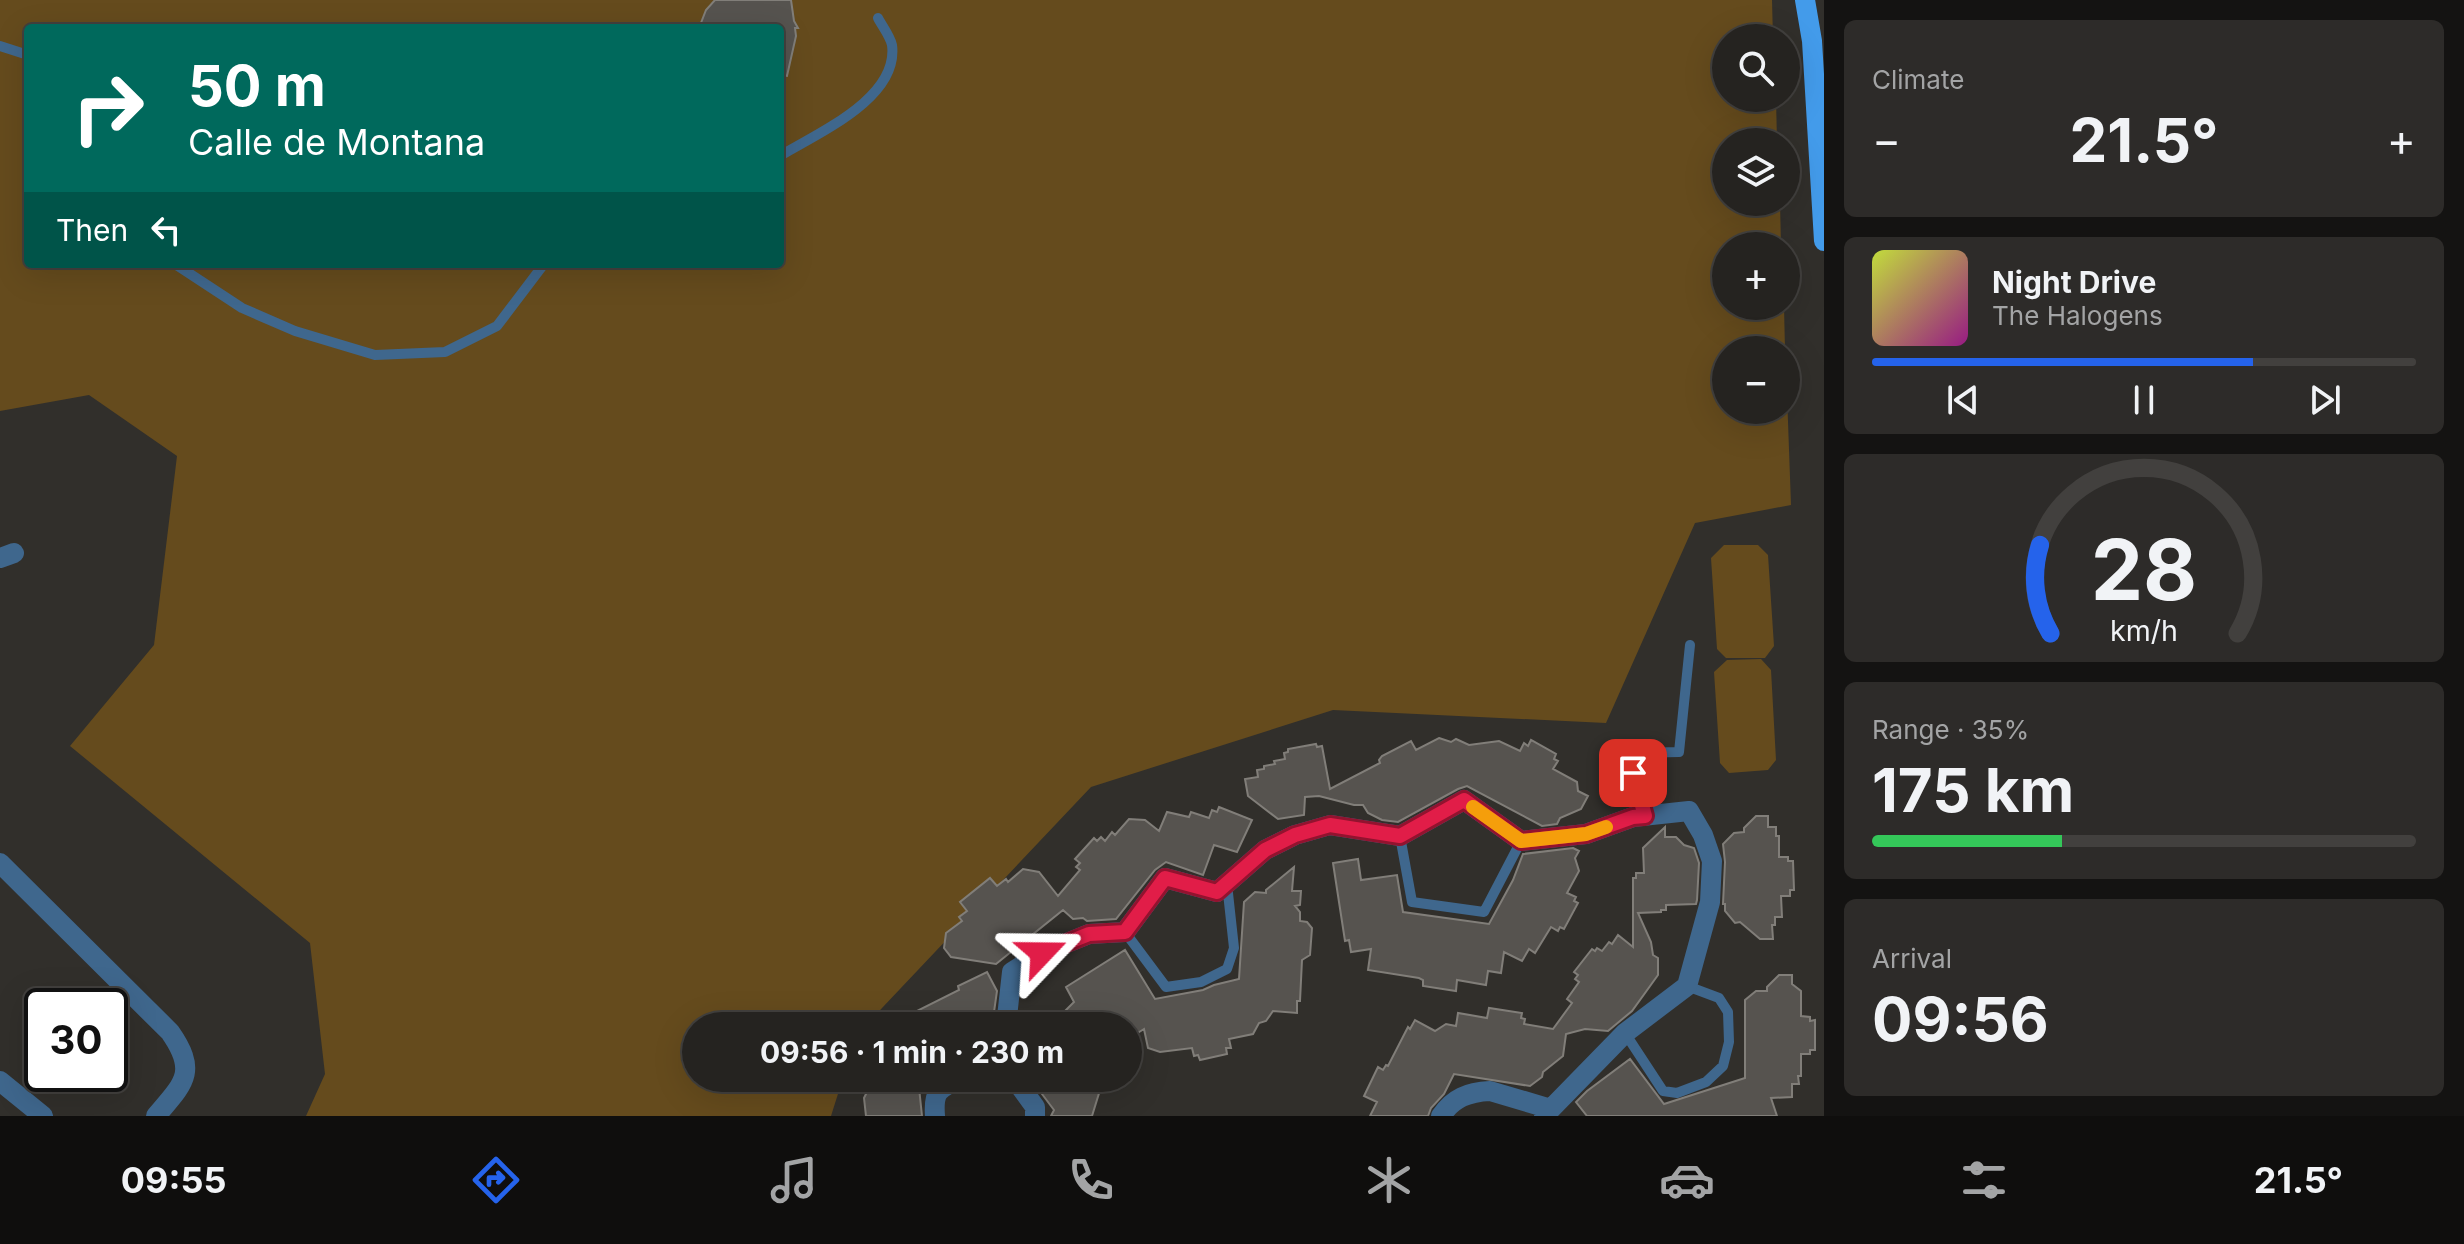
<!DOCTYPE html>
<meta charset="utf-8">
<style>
:root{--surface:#252320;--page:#2d2b29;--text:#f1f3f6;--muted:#a3a4a5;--line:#42403e;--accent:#2563eb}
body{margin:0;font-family:Inter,sans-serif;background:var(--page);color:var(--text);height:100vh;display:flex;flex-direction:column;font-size:30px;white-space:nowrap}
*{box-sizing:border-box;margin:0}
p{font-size:26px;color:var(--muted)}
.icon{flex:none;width:44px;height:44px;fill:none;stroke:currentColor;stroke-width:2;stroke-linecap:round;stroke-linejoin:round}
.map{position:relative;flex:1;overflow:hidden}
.sheet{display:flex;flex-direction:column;gap:20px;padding:20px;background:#141312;width:640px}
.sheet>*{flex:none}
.guide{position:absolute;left:24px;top:24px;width:760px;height:244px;border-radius:8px;box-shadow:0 8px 32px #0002,0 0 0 2px var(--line);background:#00695c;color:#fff;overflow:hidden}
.controls{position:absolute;left:1712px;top:24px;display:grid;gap:16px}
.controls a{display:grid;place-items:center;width:88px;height:88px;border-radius:50%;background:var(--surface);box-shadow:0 8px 32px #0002,0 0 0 2px var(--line);font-size:40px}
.speed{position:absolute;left:24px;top:988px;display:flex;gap:16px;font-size:40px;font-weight:700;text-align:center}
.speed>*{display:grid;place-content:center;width:104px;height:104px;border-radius:50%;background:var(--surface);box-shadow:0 8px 32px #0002,0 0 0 2px var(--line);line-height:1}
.speed .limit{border:4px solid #111;border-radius:12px;background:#fff;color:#111}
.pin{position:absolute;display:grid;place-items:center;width:68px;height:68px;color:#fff;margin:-34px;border-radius:16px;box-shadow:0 4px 12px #0006}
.me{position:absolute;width:88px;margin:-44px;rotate:67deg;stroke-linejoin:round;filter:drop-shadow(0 0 6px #0008)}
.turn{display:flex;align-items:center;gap:28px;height:168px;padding:0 32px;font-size:36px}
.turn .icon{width:104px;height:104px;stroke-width:2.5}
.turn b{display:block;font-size:56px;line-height:68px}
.then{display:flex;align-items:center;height:76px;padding:0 32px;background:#0003;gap:16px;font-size:30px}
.big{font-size:60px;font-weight:700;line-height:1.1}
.sheet .widget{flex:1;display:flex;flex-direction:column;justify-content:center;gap:12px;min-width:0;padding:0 28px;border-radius:12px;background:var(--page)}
.sheet .dial{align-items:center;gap:0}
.dial svg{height:208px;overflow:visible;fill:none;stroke:var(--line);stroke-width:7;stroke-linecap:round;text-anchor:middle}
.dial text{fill:var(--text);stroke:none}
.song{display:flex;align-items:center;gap:24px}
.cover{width:96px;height:96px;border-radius:12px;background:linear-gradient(135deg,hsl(70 70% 55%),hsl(310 70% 35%))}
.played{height:8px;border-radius:4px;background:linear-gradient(90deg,var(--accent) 70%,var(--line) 70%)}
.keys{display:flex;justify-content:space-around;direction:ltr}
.heat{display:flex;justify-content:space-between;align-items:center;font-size:44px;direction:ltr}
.charge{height:12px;border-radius:6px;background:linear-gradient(90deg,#34c759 35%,var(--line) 0)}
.trip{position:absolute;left:682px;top:1012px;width:460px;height:80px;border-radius:40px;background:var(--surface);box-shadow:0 8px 32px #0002,0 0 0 2px var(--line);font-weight:700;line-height:80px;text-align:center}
.dock{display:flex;height:128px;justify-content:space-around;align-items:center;background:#0f0e0d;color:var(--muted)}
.dock .icon{width:56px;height:56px}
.dock .selected{color:var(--accent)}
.dock b{font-size:36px;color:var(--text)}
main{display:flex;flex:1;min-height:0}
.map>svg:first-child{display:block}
</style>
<main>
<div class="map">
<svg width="1824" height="1116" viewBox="0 0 1824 1116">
<rect width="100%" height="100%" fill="#312f2b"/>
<path fill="#654b1d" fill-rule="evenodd" d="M 0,0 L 1772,0 L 1773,38 L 1726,38 L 1726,98 L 1776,98 L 1777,142 L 1726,142 L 1726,202 L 1780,202 L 1781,246 L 1726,246 L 1726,306 L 1784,306 L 1785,350 L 1726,350 L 1726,410 L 1786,410 L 1786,366 L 1791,505 L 1695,523 L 1606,723 L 1333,710 L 1091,787 L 865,1026 L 696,1026 L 696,1078 L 843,1078 L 831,1116 L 306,1116 L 325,1074 L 310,943 L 70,746 L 154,645 L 177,456 L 89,395 L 0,411 ZM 28,28 L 780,28 L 780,264 L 28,264 Z
M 1724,545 L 1758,545 L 1768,555 L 1774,646 L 1765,658 L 1726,658 L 1717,649 L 1711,558 Z
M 1761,659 L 1771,670 L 1776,760 L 1768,770 L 1729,773 L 1720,763 L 1714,672 L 1727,660 Z"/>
<path fill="#56534f" stroke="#817e79" stroke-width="2" d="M 715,0 L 791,0 L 794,21 L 798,28 L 795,28 L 796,36 L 787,76 L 780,75 L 780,28 L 699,28 L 706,10 Z
M 1439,738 L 1451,742 L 1456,739 L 1469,745 L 1499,741 L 1520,751 L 1524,743 L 1528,746 L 1531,740 L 1556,754 L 1554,759 L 1558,761 L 1553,769 L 1577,782 L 1578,791 L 1588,796 L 1581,809 L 1560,818 L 1557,824 L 1542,826 L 1467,786 L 1458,789 L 1398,822 L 1382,820 L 1368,813 L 1363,805 L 1354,805 L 1319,796 L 1305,797 L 1304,815 L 1278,819 L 1248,796 L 1245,779 L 1258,777 L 1257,770 L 1264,769 L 1264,766 L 1275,764 L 1274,761 L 1285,759 L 1284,753 L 1288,752 L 1288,749 L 1316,744 L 1317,747 L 1322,746 L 1330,789 L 1380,763 L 1379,760 L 1382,756 L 1411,741 L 1416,750 Z
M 1219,807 L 1252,820 L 1237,852 L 1214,845 L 1203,875 L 1166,862 L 1155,870 L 1116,919 L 1087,921 L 1083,918 L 1073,919 L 1063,910 L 996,964 L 951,957 L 944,948 L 946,933 L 962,921 L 959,917 L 967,911 L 960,902 L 990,878 L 997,886 L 1006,879 L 1008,882 L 1023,869 L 1039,872 L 1058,896 L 1080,870 L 1076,867 L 1080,863 L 1075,859 L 1094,838 L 1097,841 L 1101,837 L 1105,841 L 1112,832 L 1115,835 L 1129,819 L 1145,820 L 1159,831 L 1167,812 L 1189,817 L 1191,812 L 1209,818 L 1212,810 L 1217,812 Z
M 1756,816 L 1768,816 L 1768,827 L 1776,827 L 1776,836 L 1779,836 L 1779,857 L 1788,857 L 1788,861 L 1793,861 L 1794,890 L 1790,890 L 1790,896 L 1781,896 L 1782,917 L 1775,917 L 1775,925 L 1772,925 L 1773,939 L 1760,939 L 1740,922 L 1735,923 L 1725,911 L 1725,904 L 1723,904 L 1725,862 L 1723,844 L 1734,833 L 1744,832 L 1744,828 Z
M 1665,827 L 1665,837 L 1676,837 L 1684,845 L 1694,848 L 1699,863 L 1697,900 L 1696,904 L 1666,905 L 1666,910 L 1661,910 L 1661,912 L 1638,913 L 1651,942 L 1653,955 L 1658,958 L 1658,975 L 1632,1011 L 1608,1031 L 1585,1029 L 1566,1034 L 1563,1056 L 1543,1072 L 1542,1077 L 1530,1086 L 1454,1074 L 1444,1094 L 1431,1108 L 1428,1116 L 1370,1116 L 1377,1102 L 1364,1096 L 1378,1067 L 1383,1070 L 1386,1065 L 1388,1066 L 1408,1027 L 1410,1029 L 1415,1020 L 1435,1031 L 1446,1024 L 1456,1026 L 1458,1013 L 1487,1018 L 1489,1008 L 1522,1013 L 1521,1018 L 1525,1019 L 1524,1024 L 1553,1029 L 1572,1003 L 1567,999 L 1579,982 L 1575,979 L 1578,975 L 1574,972 L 1592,949 L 1595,951 L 1597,948 L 1602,951 L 1609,942 L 1612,944 L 1618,935 L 1633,947 L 1633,878 L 1636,878 L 1636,873 L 1644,873 L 1643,848 Z
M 1573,848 L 1579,851 L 1575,858 L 1579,871 L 1567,893 L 1576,897 L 1574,901 L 1578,903 L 1564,929 L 1560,927 L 1558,931 L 1551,927 L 1535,953 L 1529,949 L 1522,961 L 1504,952 L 1501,973 L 1488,971 L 1486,985 L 1457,980 L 1456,991 L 1423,986 L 1423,980 L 1419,978 L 1368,970 L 1371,949 L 1351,952 L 1349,940 L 1345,941 L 1333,863 L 1358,859 L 1361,880 L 1397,875 L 1403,912 L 1489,924 L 1513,880 L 1523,854 Z
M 1294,867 L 1292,891 L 1301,891 L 1300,905 L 1295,906 L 1300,912 L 1300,921 L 1307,922 L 1312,928 L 1310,955 L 1302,960 L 1300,1001 L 1297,1001 L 1297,1013 L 1273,1011 L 1266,1021 L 1259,1023 L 1253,1034 L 1229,1039 L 1231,1048 L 1226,1048 L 1227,1054 L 1200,1060 L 1198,1055 L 1194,1056 L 1192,1048 L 1160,1052 L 1148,1048 L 1144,1029 L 1128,1039 L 1128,1026 L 1050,1026 L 1074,1002 L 1066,987 L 1125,950 L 1155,999 L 1203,990 L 1214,985 L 1239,979 L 1244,902 L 1255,892 L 1266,893 L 1266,890 Z
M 987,972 L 997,991 L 992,1026 L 887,1026 L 959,990 L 958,986 Z
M 1779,975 L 1792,975 L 1792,984 L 1801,991 L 1801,1016 L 1810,1017 L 1810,1021 L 1815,1020 L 1815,1050 L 1810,1050 L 1810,1054 L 1801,1054 L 1801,1076 L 1798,1076 L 1799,1084 L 1792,1084 L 1792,1097 L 1771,1098 L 1777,1116 L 1587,1116 L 1576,1102 L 1587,1091 L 1630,1059 L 1664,1104 L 1745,1078 L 1745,1000 L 1756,991 L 1767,991 L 1767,987 Z
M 874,1078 L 918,1078 L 922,1116 L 866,1116 L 864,1098 Z
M 1030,1078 L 1100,1078 L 1100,1090 L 1092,1116 L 1051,1116 L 1054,1110 Z"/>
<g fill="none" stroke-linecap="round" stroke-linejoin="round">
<path stroke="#3f678d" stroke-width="10" d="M 0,46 L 28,55
M 780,156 C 818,133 899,98 892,45 C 890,36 882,26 878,18
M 175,264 L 242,308 L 295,331 L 375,355 L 445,352 L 497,326 L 544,264
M 1645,816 L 1633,773 L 1636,753 L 1679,752 L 1690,645
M 1400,836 L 1412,902 L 1484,912 L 1521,841
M 1125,932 L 1166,987 L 1201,982 L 1227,969 L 1234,948 L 1227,884
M 1625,1033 L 1663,1091 L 1677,1093 L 1706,1082 L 1723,1066 L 1729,1042 L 1728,1012 L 1719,998 L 1687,986"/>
<path stroke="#3f678d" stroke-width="20" d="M 0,558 L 14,553
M 0,863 L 170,1032 C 198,1072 184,1083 156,1116
M 1006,1026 L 1012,972 L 1042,953 L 1089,934 L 1125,932 L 1165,878 L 1217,892 L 1265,850 L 1295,835 L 1330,825 L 1400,836 L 1464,800 L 1521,841 L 1586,834 L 1633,817 L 1689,811 L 1703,835 L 1712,861 L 1710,902 L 1687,986 L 1625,1033 L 1544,1116
M 1014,1078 L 1035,1107 L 1035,1116
M 935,1116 C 933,1090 939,1089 961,1078
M 1441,1116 C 1453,1098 1468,1092 1490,1091 L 1551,1109"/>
<path stroke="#3f678d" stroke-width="20" d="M 0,1081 L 43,1116"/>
<path stroke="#439bea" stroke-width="20" d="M 1805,0 L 1812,41 L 1824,241"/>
</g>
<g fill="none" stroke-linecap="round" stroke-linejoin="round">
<defs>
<path id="route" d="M 1042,953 L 1089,934 L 1125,932 L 1165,878 L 1217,892 L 1265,850 L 1295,835 L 1330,825 L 1400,836 L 1464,800 L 1521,841 L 1586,834 L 1633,817 L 1645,816 L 1633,773"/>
</defs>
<use href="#route" stroke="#92132f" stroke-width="20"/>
<use href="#route" stroke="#e11d48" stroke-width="14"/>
<path stroke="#f59e0b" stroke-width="14" d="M 1473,807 L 1521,841 L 1586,834 L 1606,827"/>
</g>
</svg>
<div class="controls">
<a><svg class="icon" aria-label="search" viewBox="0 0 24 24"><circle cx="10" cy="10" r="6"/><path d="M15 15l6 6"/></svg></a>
<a><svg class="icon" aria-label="layers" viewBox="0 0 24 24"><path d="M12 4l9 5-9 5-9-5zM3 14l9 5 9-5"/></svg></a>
<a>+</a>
<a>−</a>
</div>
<div class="speed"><div class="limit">30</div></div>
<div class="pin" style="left:1633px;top:773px;background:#d93025"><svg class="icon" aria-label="arrive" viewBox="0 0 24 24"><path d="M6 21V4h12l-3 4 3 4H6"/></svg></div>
<svg class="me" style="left:1042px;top:953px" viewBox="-20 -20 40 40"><path d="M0-17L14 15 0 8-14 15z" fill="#e11d48" stroke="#fff" stroke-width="4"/></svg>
<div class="trip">09:56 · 1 min · 230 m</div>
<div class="guide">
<div class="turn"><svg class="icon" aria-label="right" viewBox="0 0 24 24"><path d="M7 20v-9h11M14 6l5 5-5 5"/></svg><div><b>50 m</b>Calle de Montana</div></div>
<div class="then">Then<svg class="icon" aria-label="left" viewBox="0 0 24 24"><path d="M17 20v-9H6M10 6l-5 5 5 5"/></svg></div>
</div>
</div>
<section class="sheet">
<div class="widget"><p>Climate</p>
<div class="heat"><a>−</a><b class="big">21.5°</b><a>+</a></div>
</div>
<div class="widget">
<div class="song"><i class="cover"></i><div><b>Night Drive</b><p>The Halogens</p></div></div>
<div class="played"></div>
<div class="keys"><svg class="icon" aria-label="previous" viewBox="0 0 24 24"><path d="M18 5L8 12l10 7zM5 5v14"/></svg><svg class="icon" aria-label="pause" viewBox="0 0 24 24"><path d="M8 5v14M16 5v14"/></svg><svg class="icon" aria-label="next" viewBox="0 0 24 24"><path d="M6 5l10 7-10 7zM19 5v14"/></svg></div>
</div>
<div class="widget dial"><svg viewBox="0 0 100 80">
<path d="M14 69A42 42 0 1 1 86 69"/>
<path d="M14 69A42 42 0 0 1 10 35" stroke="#2563eb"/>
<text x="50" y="56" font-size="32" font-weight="700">28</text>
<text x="50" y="72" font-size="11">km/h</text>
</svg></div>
<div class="widget"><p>Range · 35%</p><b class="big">175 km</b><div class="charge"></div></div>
<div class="widget"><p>Arrival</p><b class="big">09:56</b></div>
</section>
</main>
<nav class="dock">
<b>09:55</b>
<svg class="icon selected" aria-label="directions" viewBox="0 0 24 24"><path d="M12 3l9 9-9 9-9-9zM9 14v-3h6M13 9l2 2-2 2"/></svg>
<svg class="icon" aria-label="music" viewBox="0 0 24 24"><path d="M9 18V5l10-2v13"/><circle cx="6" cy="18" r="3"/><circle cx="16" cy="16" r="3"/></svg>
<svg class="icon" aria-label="phone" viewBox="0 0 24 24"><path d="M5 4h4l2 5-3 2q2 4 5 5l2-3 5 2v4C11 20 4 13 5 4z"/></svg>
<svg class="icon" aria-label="climate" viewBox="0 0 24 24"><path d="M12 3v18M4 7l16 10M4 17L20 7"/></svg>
<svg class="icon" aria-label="car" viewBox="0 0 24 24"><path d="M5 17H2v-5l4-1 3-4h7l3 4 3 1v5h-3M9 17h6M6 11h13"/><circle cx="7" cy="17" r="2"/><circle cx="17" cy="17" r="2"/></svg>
<svg class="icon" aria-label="filters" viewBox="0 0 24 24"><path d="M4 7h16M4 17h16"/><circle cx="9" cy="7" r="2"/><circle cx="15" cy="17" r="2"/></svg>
<b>21.5°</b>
</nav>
